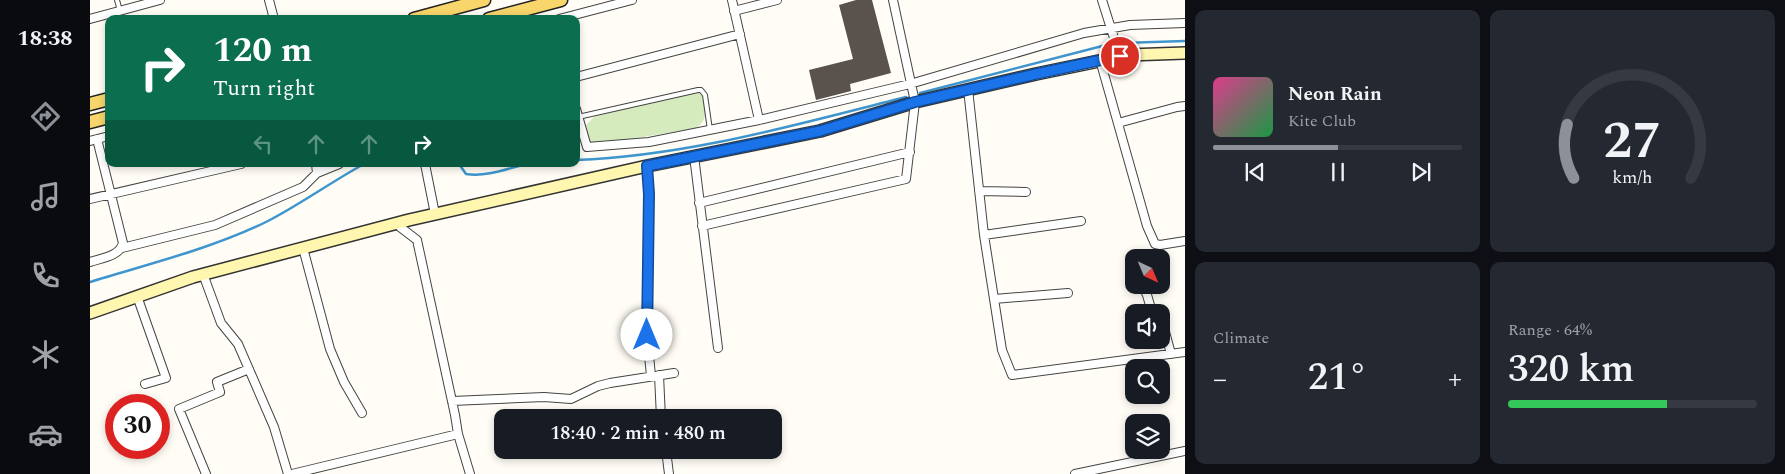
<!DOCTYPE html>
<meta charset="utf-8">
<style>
:root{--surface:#171b24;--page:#242831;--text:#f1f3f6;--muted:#9ea1a6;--line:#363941;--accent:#8c9099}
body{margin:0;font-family:Spectral,serif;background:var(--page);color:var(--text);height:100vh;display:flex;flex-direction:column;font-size:19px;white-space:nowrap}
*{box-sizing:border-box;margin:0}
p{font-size:16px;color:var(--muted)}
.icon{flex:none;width:28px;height:28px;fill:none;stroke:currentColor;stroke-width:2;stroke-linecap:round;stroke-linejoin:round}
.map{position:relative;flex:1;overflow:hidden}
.panel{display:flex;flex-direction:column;gap:10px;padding:10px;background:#0d0f14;width:600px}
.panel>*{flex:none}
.hud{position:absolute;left:15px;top:15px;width:475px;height:152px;border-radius:10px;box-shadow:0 2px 8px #0003;background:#0b6e4f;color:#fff;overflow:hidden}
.needle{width:32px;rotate:136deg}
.tools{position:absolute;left:1035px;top:249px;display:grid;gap:10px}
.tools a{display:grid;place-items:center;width:45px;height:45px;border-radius:10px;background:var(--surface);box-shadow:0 2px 8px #0003;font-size:25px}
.speed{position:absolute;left:15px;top:394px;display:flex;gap:10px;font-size:25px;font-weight:700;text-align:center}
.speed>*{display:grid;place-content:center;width:65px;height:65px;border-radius:50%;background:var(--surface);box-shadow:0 2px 8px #0003;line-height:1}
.speed .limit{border:8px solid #d22;background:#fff;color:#111}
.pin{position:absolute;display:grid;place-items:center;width:42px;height:42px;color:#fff;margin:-21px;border:2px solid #fff;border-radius:50%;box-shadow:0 1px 5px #0007}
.me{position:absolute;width:55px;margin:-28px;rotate:0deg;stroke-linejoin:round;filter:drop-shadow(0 0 4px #0008)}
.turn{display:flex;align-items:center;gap:18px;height:105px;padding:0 25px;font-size:22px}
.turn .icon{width:65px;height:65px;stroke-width:2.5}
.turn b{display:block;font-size:35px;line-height:42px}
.lanes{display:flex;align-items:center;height:48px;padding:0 25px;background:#0003;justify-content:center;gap:25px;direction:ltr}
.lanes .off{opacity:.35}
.big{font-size:38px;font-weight:600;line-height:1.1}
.panel .widget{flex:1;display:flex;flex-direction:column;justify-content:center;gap:8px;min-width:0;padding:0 18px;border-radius:10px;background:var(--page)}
.panel .dial{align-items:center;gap:0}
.dial svg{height:130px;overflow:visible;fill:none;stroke:var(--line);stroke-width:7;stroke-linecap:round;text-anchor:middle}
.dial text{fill:var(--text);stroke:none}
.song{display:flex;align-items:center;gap:15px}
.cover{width:60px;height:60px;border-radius:8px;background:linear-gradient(135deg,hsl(330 70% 55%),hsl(140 70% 35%))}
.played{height:5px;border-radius:2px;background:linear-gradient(90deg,var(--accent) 50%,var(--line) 50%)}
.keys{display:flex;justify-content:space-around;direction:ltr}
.heat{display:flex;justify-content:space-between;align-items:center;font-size:28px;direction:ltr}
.charge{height:8px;border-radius:4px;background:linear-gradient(90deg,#34c759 64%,var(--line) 0)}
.panel .tiles{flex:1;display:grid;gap:10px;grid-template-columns:repeat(2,1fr)}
.trip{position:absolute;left:404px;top:409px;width:288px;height:50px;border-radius:10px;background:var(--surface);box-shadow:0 2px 8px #0003;font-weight:600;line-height:50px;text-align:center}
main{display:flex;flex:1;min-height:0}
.dock{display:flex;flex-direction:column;width:90px;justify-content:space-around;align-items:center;background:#090b0e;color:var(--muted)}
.dock .icon{width:35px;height:35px}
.dock .on{color:var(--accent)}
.dock b{font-size:22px;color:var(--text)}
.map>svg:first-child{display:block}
</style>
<main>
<nav class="dock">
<b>18:38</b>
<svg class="icon on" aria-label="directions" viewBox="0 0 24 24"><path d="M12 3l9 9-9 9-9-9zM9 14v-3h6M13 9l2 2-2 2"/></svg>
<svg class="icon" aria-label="music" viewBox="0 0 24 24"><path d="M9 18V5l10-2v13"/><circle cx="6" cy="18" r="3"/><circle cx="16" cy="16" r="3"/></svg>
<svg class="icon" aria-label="phone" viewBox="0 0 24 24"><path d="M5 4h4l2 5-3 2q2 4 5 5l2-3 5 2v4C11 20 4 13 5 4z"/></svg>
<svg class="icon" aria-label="climate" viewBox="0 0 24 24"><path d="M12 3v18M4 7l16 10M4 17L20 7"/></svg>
<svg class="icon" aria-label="car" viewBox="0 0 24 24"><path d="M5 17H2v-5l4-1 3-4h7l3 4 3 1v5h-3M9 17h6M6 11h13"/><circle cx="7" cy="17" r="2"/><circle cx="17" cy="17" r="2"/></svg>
</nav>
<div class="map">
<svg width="1095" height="474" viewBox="0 0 1095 474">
<rect width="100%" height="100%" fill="#fffdf5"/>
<path fill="#d5ebbd" d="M 603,90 L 609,90 L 612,93 C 615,106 620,119 606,128 L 541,139 L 503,143 L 499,139 L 496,125 L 504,117 Z"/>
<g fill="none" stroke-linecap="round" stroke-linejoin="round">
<path stroke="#3f96cf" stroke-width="2.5" d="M 1032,43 L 1095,41
M 830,93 L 1020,44
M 486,160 C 598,156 708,124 816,97
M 369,164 L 376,174 C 397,177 416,169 436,164
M 0,282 C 58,264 124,248 178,221 C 211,204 241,182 274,164"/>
</g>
<path fill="#5a524d" d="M 766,0 L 782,0 L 801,73 L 760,84 L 761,91 L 726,100 L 719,70 L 763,59 L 749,5 Z"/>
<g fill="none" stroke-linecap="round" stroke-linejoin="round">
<defs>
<path id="lane" d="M 27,0 L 30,11
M 488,117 L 608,90 L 611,90 L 615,95 L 620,130"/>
<path id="street" d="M 179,0 L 184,19
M 642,0 L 669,120 L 820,84 L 994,33 L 1040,25 L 1095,23
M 1012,0 L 1030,57
M 644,11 L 687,0
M 0,19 L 70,0
M 469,19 L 542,0
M 1010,60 L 1057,226 L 1065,244 L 1070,245 L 1095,241
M 486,77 L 650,34
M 878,89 L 894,235 L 912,350 L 922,375 L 1095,352
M 486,109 L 497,147 L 559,142 L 669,120
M 1028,123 L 1087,107 L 1095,106
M 0,141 L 19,136
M 604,156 L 628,348
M 335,164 L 345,214
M 557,166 L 559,194 L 557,335 L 561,376
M 227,173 L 249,164
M 889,191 L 936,192
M 0,199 L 151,164
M 609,203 L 820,152
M 308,223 L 310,227 L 327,240 L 365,415 L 368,434 L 380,474
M 612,226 L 816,179 L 825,102 L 803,0
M 894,235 L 991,221
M 32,248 L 125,225 L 213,187 L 227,173 L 226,164
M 213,248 L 240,349 L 254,382 L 272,413
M 0,262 C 12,258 30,256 33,243 L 7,139
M 1043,271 L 1044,273
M 113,274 L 131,323 L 148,344 L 184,427 L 198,474
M 1052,285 L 1057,295 L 1062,312
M 47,296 L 76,378 L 55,384
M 904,299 L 978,293
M 1071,326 L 1074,328 L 1081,354
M 569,375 L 571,418
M 362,401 L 454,397 L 481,399 L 508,386 L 520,383 L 584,373
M 576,450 L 579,474
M 116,474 L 89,409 L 130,392 L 127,382 L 159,369
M 202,474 L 368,434
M 985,474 L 1095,451"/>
<path id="secondary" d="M 0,313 L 103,277 L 319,220 L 557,166 L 730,131 L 825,102 L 946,74 L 1038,55 L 1095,53"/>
<path id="primary" d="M 324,19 L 394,0
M 399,19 L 471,0
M 0,104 L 19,99
M 0,122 L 19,117"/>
</defs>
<use href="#lane" stroke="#444" stroke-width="6"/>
<use href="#street" stroke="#444" stroke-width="10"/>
<use href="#secondary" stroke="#333" stroke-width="14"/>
<use href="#primary" stroke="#222" stroke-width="15"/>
<use href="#lane" stroke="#fff" stroke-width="4"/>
<use href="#street" stroke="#fff" stroke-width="8"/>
<use href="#secondary" stroke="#fff6b0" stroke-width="11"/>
<use href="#primary" stroke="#f9d66b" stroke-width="12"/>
</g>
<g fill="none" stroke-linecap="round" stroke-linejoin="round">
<defs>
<path id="route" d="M 557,335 L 559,194 L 557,166 L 730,131 L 825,102 L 946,74 L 1030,56"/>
</defs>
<use href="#route" stroke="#114b97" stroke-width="12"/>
<use href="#route" stroke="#1a73e8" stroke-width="9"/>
</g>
</svg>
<div class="tools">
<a><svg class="needle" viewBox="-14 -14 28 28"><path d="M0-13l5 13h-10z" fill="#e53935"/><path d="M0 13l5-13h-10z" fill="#9ea1a6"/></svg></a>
<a><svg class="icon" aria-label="sound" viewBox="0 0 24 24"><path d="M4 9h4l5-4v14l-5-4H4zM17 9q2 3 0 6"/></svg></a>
<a><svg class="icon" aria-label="search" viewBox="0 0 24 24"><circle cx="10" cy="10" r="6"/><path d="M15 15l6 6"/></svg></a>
<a><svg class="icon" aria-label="layers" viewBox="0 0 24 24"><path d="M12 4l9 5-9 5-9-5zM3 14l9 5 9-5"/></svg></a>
</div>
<div class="speed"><div class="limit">30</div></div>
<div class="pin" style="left:1030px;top:56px;background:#d93025"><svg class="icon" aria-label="arrive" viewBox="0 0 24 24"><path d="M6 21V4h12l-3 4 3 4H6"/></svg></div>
<svg class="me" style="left:557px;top:335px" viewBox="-20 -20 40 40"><circle r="19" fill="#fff"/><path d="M0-13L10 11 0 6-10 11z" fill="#1a73e8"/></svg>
<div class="trip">18:40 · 2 min · 480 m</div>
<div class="hud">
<div class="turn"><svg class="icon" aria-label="right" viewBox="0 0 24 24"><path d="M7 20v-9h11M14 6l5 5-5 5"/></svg><div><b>120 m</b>Turn right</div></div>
<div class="lanes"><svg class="icon off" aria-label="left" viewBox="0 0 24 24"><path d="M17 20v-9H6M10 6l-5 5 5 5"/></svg><svg class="icon off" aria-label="ahead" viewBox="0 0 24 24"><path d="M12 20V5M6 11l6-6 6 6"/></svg><svg class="icon off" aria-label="ahead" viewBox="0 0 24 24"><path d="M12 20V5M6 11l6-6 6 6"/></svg><svg class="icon" aria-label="right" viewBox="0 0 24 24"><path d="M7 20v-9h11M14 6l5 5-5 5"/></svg></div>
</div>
</div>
<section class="panel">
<div class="tiles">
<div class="widget">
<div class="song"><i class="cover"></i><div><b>Neon Rain</b><p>Kite Club</p></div></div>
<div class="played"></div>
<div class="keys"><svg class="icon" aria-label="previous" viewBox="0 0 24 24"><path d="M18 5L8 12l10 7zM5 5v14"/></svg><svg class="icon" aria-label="pause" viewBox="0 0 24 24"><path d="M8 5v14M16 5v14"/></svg><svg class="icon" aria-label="next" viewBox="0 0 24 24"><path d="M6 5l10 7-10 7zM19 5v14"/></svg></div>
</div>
<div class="widget dial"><svg viewBox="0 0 100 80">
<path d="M14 69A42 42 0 1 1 86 69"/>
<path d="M14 69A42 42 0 0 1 10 36" stroke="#8c9099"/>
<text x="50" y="56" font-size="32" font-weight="700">27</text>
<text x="50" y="72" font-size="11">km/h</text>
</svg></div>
<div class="widget"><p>Climate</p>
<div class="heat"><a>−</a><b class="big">21°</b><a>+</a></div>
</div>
<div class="widget"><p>Range · 64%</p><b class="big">320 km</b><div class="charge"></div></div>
</div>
</section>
</main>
